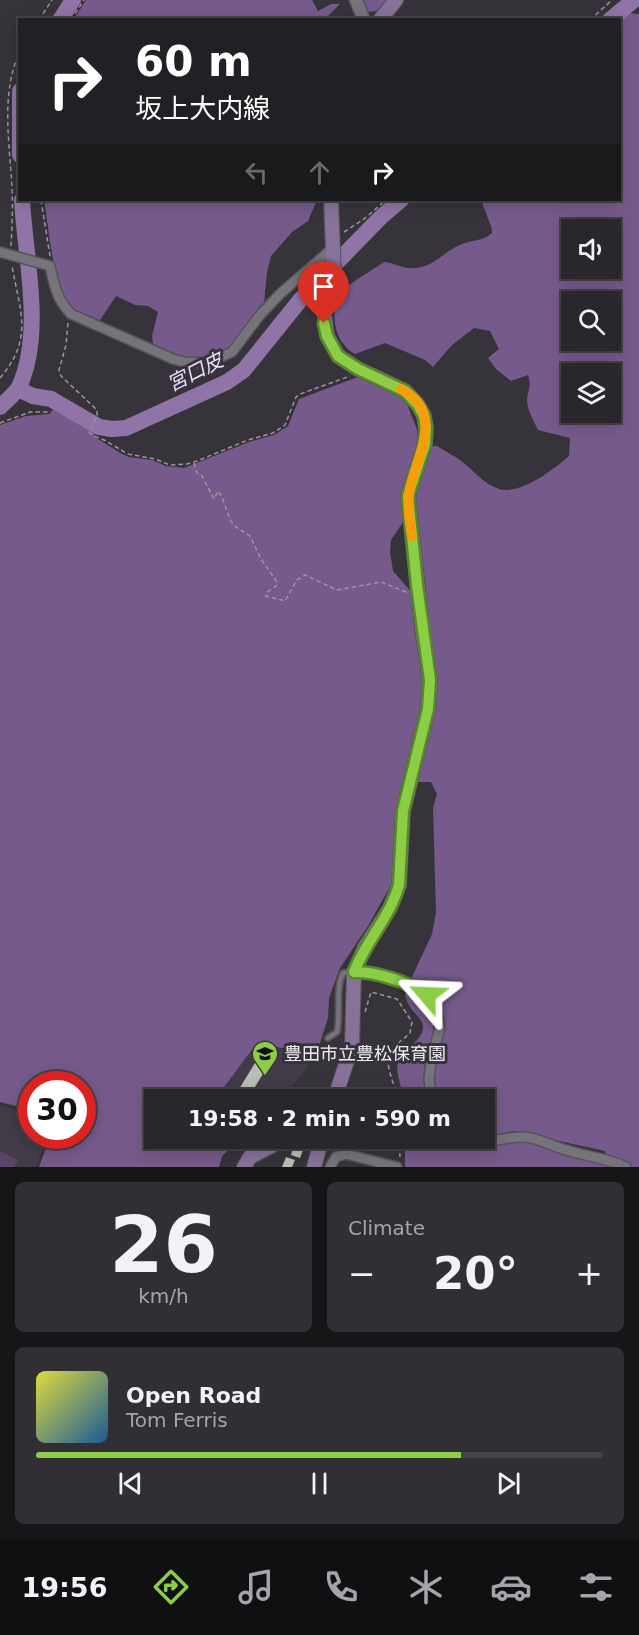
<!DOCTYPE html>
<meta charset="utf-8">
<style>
:root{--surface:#29262c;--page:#312e34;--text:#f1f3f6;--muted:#a5a5a9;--line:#454348;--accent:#8bce46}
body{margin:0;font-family:"DejaVu Sans","Noto Sans JP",sans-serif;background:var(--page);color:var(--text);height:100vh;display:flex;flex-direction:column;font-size:22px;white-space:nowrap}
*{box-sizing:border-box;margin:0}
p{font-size:20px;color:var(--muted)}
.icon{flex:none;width:33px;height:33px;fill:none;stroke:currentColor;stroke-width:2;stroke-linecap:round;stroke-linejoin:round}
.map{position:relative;height:1167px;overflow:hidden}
.details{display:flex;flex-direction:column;gap:15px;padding:15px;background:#171518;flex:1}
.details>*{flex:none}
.banner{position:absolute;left:18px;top:18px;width:603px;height:183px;border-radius:0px;box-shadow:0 3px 15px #0003,0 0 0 2px var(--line);background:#202124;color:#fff;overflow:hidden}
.buttons{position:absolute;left:561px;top:219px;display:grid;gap:12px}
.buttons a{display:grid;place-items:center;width:60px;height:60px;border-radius:0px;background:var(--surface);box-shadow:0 3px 15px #0003,0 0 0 2px var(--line);font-size:30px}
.speed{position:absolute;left:18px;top:1071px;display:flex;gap:12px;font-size:30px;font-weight:700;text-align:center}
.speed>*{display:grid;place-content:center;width:78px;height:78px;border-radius:50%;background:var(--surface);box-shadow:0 3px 15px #0003,0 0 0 2px var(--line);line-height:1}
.speed .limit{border:9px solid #d22;background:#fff;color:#111}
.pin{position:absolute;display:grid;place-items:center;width:51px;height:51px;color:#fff;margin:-62px -26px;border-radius:50% 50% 50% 0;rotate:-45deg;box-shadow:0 0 6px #0007}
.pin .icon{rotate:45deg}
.me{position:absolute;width:66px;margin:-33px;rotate:296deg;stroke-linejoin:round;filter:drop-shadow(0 0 4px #0008)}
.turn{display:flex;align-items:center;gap:21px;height:126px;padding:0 18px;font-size:27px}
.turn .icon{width:78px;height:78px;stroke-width:2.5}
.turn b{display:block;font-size:42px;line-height:51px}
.lanes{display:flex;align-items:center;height:57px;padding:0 18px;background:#0003;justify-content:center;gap:30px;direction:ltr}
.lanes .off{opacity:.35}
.big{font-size:45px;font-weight:700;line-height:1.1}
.details .tile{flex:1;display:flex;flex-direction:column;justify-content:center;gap:9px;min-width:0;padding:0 21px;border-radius:9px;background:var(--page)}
.details .dial{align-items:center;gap:0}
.dial b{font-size:78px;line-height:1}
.song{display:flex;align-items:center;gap:18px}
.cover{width:72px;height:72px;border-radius:9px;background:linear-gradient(135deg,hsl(60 70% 55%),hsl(210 70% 35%))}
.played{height:6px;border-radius:3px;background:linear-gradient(90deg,var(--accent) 75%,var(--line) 75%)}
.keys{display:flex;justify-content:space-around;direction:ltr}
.heat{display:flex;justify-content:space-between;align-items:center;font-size:33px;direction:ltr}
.details .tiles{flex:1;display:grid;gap:15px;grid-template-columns:1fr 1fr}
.tile:last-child{grid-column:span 2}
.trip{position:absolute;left:144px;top:1089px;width:351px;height:60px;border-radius:0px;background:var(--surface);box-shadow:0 3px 15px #0003,0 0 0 2px var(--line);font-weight:700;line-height:60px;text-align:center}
.menu{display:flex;height:96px;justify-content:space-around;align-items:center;background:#100f12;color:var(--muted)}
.menu .icon{width:42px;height:42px}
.menu .current{color:var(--accent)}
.menu b{font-size:27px;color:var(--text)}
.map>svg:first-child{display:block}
</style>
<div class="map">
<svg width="639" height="1167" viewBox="0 0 639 1167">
<rect width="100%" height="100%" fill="#37333b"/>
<path fill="#423b48" d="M 255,1044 L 316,1055 L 283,1099 L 219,1100 L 222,1091 Z
M 0,1106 L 31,1112 L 32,1136 L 44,1136 L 42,1150 L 36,1167 L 0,1167 Z"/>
<path fill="#584369" d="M 0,1151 L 18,1160 L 14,1167 L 0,1167 Z"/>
<path fill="#765a8c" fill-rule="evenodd" d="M 86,0 L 312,0 L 318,11 L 331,4 L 340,4 L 325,19 L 74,19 Z
M 362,0 L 387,0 L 377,11 L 370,12 L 364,8 Z
M 625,13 L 639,14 L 639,1167 L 632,1167 L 606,1156 L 605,1151 L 513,1131 L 485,1137 L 484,1100 L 437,1099 C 435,1088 433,1074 435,1062 C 437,1055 440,1047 442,1040 C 449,1012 435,992 411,979 L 432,934 L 436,912 L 433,808 L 437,794 L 431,782 L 414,782 L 431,711 L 412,499 L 426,452 L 432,446 L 437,446 C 446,452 457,457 465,464 C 476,473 484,484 499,489 C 521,495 554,469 569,456 L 570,438 L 538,430 C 534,421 527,410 527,400 C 528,388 532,389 528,375 L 511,381 L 496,369 L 488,358 L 499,349 L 490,331 L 474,328 L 452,345 L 433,367 L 425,360 L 385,343 L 355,354 C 333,341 333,318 335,294 L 384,262 C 395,263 405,270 416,268 C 435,266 446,250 462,244 C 472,240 484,241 492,233 L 492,229 L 481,200 L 620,200 L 620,20 L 617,19 ZM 572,230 L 610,230 L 610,268 L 572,268 ZM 572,302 L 610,302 L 610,340 L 572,340 ZM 572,374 L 610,374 L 610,412 L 572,412 Z
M 44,200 L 317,200 L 308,221 L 292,232 L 271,256 L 267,272 L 264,304 L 232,347 L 209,359 L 187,359 L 153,344 L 152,336 L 158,312 L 148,306 L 135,305 L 116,296 L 100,320 C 90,316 74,312 67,304 C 54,288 48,222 44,200 Z
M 358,377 L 405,399 L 417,429 L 418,440 L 405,519 L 391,540 L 390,552 L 393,571 L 415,596 L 426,681 L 391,885 L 368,926 L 340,968 L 329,998 L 328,1018 L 316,1055 L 303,1051 L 256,1044 L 222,1090 L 219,1099 L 154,1100 L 154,1138 L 241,1139 L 222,1156 L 219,1167 L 39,1167 L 46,1148 L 45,1136 L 82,1136 L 82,1084 L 32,1084 L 31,1110 L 0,1102 L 0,425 L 26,416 L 50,414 L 54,408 L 75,419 L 80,425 L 82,423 L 93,429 L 95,437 L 120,453 L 129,457 L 152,460 L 166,466 L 184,468 L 249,442 L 274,435 L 288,426 L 299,399 Z
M 408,991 C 425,998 435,1014 433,1033 C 432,1042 427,1052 425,1061 C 423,1074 424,1087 426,1099 L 404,1099 C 402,1089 395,1072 398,1062 C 403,1049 423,1041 423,1027 C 423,1017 408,1011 405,995 Z
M 405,1138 L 445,1139 L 456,1146 L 469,1149 L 516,1142 L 529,1143 L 558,1152 L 598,1160 L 619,1167 L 405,1167 Z"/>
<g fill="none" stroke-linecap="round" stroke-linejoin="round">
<path stroke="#9074a7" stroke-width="16" d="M 60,20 L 73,0
M 610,20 L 634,0
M 20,91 L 20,155
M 18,389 L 33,396 L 51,399 L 99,427 L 112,429 L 126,428 L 227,382 L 244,370 L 301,299 L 381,217 L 401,200
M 0,407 C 6,401 15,394 19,387 C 44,333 25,257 22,200"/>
</g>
<path fill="#b9beb5" d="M 264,1048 L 275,1054 L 247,1100 L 245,1100 L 236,1094 Z
M 293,1147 L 303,1150 L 300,1158 L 291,1155 Z
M 286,1157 L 295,1160 L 292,1167 L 282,1167 Z"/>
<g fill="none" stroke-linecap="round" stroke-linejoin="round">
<defs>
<path id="service" d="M 328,1038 L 337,1032 C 341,1013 335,990 343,973 L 352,972"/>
<path id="minor" d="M 0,252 L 50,266 C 54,285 57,300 71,314 L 173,359 L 184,362 L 208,363 L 232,352 L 260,315 L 281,293 L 333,248
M 354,972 L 369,973 L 420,989 L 435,1006 L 440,1028 L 431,1061 L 429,1080 L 432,1100
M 457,1138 C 479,1149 501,1136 525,1137 C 537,1138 548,1144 560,1148 C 582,1156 605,1157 626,1167
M 330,1167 L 336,1157 L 346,1154 L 397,1167"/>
<path id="tertiary" d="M 356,0 L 364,20"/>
<path id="secondary" d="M 380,20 L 396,0
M 331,200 L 334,276 L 324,312 L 327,336 L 338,356 L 358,369 L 405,391 L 418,405 L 424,416 L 426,428 L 425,444 L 408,496 L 422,627 L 430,680 L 428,709 L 403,811 L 399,885 L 390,908 L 365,947 L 354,972 L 352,1046 L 334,1100
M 244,1167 L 250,1157 L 287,1138
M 314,1167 L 322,1138"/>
</defs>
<use href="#service" stroke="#555259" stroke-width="8"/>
<use href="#minor" stroke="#555259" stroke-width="12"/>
<use href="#tertiary" stroke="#555259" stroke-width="15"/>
<use href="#secondary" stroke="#555259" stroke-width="16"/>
<path stroke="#99969c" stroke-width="1.5" stroke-dasharray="4.5 3" stroke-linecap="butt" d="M 39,20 L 52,0
M 71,20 L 84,0
M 590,20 L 612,0
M 41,200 L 50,256
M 344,232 L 364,219 L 386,200
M 11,246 C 12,227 13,208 12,190 C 10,143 0,94 20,51
M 68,323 L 66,345 L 59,370 L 61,376 L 97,410 L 97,417 L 89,432 L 92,435 L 104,440 L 128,454 L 155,459 L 170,465 L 187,464 L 197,461 L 248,440 L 273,433 L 285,425 L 296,397 L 300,394 L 350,376
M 0,378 C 34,338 20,312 12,266
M 0,423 L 30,412 L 51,412
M 194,463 L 197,473 L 202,476 L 214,499 L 218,491 L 222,497 L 230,520 L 236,527 L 250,536 L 261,559 L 277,582 L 276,586 L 266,593 L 266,596 L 285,601 L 297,580 L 305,575 L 337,590 L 381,582 L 406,592 L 406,590
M 365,1012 L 371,992 L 397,999 L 412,1022 L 410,1033 C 404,1039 397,1043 392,1049 C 381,1060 396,1086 398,1100
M 399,1138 L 400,1157"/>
<use href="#service" stroke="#77737b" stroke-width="4.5"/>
<use href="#minor" stroke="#77737b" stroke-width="9"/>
<use href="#tertiary" stroke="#77737b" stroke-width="12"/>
<use href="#secondary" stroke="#88729a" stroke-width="14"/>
</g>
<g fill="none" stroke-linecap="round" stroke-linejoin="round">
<defs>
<path id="route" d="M 324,323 L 327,336 L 338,356 L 358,369 L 405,391 L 418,405 L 424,416 L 426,428 L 425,444 L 408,496 L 417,585 L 430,680 L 428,709 L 403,811 L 399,885 C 390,917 366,941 354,972 C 374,971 412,983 427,995"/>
</defs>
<use href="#route" stroke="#5a862e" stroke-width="15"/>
<use href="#route" stroke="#8bce46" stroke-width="10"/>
<path stroke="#f59e0b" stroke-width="10" d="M 401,389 C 448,414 414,459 409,494 C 407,508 410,523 412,536"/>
</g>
<defs>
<symbol id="school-pin" viewBox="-11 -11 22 30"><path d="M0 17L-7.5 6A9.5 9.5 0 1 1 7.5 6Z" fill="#8bce46" stroke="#37333b"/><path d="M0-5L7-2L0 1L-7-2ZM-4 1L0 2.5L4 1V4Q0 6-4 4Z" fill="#111"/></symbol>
</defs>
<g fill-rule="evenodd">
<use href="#school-pin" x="250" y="1039" width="30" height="40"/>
</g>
<g text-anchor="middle" stroke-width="6" stroke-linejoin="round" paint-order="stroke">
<g font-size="18" fill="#f2eff4" stroke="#37333b" text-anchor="start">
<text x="284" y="1060">豊田市立豊松保育園</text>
</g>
<g font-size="20" font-style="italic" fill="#edddfb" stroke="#37333b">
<text transform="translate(195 372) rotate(-27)" y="7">宮口皮</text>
</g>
</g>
</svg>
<div class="buttons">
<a><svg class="icon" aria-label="sound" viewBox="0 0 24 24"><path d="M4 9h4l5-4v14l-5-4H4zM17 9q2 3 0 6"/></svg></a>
<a><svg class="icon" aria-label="search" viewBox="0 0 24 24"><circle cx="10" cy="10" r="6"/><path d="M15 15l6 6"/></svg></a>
<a><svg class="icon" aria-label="layers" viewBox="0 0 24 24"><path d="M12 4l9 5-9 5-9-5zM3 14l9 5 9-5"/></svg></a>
</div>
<div class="speed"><div class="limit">30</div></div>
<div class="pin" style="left:324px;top:323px;background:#d93025"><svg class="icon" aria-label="arrive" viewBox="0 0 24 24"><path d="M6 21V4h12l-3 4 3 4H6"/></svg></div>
<svg class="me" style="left:427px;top:995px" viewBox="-20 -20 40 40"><path d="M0-17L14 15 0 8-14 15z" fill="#8bce46" stroke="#fff" stroke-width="4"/></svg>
<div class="trip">19:58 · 2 min · 590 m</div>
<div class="banner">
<div class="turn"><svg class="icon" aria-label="right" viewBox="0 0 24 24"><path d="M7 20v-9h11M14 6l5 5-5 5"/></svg><div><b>60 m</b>坂上大内線</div></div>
<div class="lanes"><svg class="icon off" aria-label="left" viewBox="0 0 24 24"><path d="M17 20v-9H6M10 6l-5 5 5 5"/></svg><svg class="icon off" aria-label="ahead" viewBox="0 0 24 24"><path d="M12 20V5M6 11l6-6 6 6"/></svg><svg class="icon" aria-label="right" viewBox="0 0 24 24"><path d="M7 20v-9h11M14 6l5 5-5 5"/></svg></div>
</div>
</div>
<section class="details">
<div class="tiles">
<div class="tile dial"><b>26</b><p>km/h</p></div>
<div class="tile"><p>Climate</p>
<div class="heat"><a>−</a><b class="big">20°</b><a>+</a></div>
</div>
<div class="tile">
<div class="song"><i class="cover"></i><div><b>Open Road</b><p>Tom Ferris</p></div></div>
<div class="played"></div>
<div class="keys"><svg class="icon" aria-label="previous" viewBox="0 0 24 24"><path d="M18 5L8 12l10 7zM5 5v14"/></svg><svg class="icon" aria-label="pause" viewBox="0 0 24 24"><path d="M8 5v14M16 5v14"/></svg><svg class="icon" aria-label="next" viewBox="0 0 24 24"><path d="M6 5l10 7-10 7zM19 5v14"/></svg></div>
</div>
</div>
</section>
<nav class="menu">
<b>19:56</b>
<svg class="icon current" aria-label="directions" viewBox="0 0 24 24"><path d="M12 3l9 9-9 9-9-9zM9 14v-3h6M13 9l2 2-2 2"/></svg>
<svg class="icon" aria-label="music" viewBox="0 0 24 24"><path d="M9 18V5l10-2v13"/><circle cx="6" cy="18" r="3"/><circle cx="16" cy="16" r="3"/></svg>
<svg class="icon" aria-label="phone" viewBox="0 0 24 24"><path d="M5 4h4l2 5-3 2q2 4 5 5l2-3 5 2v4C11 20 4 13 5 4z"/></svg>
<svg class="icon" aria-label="climate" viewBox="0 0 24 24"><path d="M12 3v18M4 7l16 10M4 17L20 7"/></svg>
<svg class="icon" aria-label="car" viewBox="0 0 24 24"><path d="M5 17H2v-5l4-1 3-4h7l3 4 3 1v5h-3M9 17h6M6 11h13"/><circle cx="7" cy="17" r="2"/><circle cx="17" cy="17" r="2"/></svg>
<svg class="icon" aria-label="filters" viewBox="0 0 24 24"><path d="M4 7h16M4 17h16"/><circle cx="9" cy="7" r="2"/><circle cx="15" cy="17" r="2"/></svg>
</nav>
